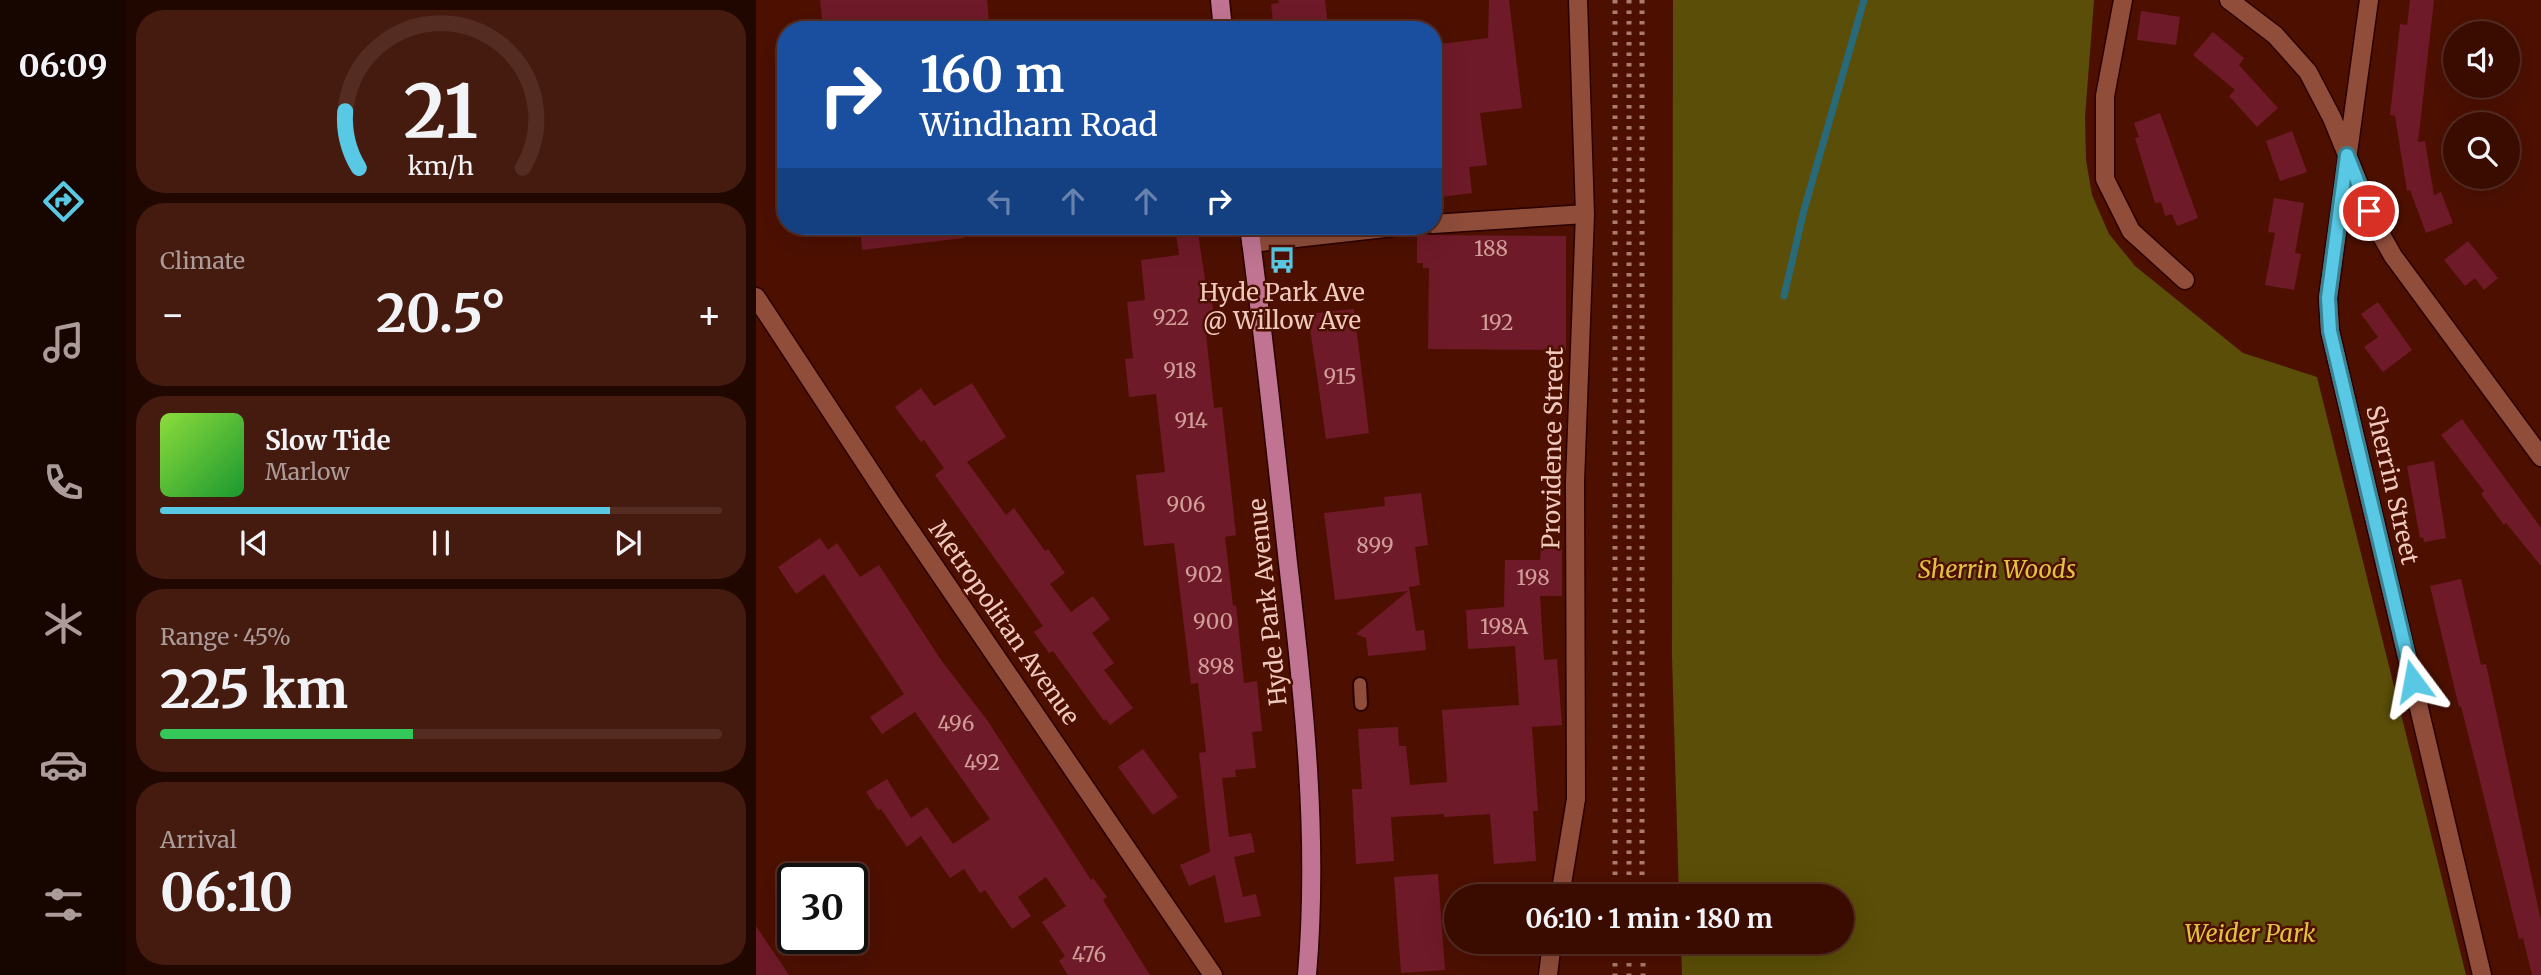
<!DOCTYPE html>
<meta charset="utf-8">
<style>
:root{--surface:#3a0c00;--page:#451a0f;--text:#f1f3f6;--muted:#ab9b99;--line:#542c22;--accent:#58c8e4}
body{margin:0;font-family:Merriweather,serif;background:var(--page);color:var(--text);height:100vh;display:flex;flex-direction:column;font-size:26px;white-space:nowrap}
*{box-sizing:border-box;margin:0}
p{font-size:23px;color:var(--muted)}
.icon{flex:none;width:38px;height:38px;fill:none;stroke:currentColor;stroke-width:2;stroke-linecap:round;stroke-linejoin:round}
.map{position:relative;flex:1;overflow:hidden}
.panel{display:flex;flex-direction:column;gap:10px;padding:10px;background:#200700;width:630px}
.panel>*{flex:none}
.guide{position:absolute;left:21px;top:21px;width:665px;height:214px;border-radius:28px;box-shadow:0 7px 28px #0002,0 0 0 2px var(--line);background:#1a4fa0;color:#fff;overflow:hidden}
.fabs{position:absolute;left:1687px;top:21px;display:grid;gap:14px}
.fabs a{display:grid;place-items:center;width:77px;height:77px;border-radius:50%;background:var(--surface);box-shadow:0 7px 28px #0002,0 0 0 2px var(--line);font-size:35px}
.speed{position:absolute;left:21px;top:863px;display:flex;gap:14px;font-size:35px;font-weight:700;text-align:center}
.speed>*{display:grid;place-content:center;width:91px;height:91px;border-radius:50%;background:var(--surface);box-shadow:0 7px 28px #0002,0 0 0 2px var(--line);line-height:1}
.speed .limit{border:4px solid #111;border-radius:10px;background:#fff;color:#111}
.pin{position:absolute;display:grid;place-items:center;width:60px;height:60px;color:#fff;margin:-30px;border:4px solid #fff;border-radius:50%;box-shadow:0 2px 7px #0007}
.me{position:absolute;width:77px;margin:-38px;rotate:347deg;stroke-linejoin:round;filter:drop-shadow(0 0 5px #0008)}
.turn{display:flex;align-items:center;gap:24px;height:147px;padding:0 28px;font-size:32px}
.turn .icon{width:91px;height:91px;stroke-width:2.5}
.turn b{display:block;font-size:49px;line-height:60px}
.lanes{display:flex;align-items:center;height:66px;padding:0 28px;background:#0003;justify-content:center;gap:35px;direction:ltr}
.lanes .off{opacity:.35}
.big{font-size:52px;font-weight:700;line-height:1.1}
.panel .widget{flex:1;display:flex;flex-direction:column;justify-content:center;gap:10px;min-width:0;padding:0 24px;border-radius:28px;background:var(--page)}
.panel .dial{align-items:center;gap:0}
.dial svg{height:182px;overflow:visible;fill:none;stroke:var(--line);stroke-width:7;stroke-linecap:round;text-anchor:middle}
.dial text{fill:var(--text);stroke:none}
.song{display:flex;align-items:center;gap:21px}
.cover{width:84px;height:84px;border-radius:10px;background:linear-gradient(135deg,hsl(90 70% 55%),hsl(130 70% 35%))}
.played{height:7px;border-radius:4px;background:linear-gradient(90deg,var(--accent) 80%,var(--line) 80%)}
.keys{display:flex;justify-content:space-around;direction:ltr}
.heat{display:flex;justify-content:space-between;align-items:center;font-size:38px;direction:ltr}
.charge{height:10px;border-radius:5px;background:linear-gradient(90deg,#34c759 45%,var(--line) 0)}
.trip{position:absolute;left:688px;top:884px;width:410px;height:70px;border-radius:35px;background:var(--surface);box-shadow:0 7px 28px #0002,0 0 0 2px var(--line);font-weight:700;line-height:70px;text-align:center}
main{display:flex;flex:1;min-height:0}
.tabs{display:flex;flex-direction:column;width:126px;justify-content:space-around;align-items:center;background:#170500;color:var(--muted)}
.tabs .icon{width:49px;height:49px}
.tabs .selected{color:var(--accent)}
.tabs b{font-size:32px;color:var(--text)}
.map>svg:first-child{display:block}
</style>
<main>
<nav class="tabs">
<b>06:09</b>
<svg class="icon selected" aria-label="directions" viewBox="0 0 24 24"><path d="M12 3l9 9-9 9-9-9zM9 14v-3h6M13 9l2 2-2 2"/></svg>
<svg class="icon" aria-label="music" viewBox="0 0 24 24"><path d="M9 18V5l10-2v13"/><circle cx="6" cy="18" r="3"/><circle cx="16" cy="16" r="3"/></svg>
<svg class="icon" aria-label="phone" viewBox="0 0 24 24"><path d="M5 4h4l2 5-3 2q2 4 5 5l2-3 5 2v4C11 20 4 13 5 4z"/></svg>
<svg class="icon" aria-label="climate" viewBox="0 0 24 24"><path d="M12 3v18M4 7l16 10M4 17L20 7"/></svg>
<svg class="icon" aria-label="car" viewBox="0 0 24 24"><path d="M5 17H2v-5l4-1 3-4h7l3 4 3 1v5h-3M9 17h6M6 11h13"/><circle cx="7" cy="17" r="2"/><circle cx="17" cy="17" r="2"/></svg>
<svg class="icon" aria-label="filters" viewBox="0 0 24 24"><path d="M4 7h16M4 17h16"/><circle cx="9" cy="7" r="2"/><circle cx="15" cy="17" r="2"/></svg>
</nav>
<section class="panel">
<div class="widget dial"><svg viewBox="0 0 100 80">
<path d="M14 69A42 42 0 1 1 86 69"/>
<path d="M14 69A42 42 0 0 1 8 44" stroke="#58c8e4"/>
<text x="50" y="56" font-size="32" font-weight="700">21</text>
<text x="50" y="72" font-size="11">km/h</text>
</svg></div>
<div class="widget"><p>Climate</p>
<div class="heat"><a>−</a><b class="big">20.5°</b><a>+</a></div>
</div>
<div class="widget">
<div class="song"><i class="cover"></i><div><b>Slow Tide</b><p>Marlow</p></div></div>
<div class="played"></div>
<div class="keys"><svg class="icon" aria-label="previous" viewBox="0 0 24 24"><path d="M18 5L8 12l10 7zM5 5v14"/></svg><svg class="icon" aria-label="pause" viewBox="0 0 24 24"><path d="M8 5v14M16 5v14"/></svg><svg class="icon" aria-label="next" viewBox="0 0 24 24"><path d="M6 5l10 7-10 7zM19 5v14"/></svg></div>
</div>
<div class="widget"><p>Range · 45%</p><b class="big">225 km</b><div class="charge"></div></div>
<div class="widget"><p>Arrival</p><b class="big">06:10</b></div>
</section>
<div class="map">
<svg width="1785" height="975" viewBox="0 0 1785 975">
<rect width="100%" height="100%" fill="#4d1000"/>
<path fill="#5b4e08" d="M 917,0 L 1338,0 L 1329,117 L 1330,160 L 1336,195 L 1353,234 L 1379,266 L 1487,353 L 1561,377 L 1710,975 L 926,975 L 925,942 L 1085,942 L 1085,896 L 923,896 L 916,656 Z"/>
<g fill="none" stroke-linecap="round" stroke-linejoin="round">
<path stroke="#286a7a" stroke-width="7" d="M 1028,296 L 1048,210 L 1108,0"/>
</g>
<path fill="#6f1a28" d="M 64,0 L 231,0 L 234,30 L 67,30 Z
M 522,0 L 569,0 L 572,25 L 518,30 L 515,4 L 523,3 Z
M 733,0 L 753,0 L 766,108 L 724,113 L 731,165 L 713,167 L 716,193 L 677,198 L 677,45 L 732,38 Z
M 1654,0 L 1678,0 L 1662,142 L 1669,141 L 1678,195 L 1685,192 L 1697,223 L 1670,233 L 1654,190 L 1651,191 L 1639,116 L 1634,115 L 1644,24 L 1651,25 Z
M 1385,11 L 1424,17 L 1420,45 L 1381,40 Z
M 1457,32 L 1488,58 L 1483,65 L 1522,108 L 1501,127 L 1473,96 L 1479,90 L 1437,55 Z
M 1404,113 L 1442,218 L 1421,226 L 1416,214 L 1409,216 L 1405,202 L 1399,203 L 1379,138 L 1383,137 L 1378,123 Z
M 1536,131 L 1551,172 L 1524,181 L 1510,141 Z
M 1518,198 L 1548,203 L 1539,253 L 1545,254 L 1538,290 L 1509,285 L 1519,233 L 1512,232 Z
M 104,226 L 207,226 L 208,238 L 106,250 Z
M 419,226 L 441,226 L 451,293 L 455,293 L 460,333 L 450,334 L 458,408 L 466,407 L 480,535 L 469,537 L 477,606 L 480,605 L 488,683 L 501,681 L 506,731 L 496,732 L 500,768 L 479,770 L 480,777 L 466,778 L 473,837 L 495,833 L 499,852 L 478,857 L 487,897 L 500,894 L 505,916 L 469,923 L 459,875 L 433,886 L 424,865 L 454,852 L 443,753 L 450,752 L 442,683 L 435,684 L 418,543 L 388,546 L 380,475 L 409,472 L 400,394 L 373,397 L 369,359 L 377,358 L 371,302 L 389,300 L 385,260 L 423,255 Z
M 661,235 L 810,236 L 810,350 L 672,349 L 673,268 L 667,268 L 667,263 L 661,263 Z
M 1712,241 L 1742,278 L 1728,290 L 1719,278 L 1709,286 L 1688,260 Z
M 1622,302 L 1656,350 L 1627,372 L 1608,347 L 1622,337 L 1605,314 Z
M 598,309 L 613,433 L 570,439 L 552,314 Z
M 216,383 L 250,437 L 211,462 L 250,515 L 258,508 L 289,551 L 292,549 L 309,573 L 294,584 L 315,612 L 337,596 L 354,619 L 336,633 L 358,663 L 348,670 L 377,708 L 354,725 L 350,719 L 348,721 L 297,651 L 293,653 L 278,632 L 287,626 L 179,475 L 188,468 L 168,440 L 165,442 L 139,407 L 165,388 L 178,406 Z
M 1706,419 L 1785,528 L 1785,566 L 1750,523 L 1748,525 L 1725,494 L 1728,491 L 1685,435 Z
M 1678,461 L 1690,538 L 1668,542 L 1667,537 L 1664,538 L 1651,466 Z
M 665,493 L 672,545 L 659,547 L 664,585 L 653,587 L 660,631 L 668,630 L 670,650 L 612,656 L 610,638 L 600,634 L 652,591 L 579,600 L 568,513 L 629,506 L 628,497 Z
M 64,538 L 72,550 L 81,543 L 104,577 L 123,565 L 185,660 L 231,720 L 335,880 L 337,878 L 351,897 L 347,900 L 394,975 L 312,975 L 303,961 L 309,956 L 286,922 L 310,906 L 290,877 L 262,897 L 275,916 L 256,929 L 229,890 L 224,893 L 208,869 L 194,878 L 165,836 L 151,847 L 125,809 L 122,810 L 110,792 L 131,779 L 155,818 L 171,807 L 197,844 L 234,819 L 159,712 L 126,734 L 114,717 L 148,694 L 68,574 L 40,594 L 22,567 Z
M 785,549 L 806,549 L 806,596 L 784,596 L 788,660 L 801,659 L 806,725 L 776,727 L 782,811 L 777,811 L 780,861 L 738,864 L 734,814 L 688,817 L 688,814 L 635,817 L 638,861 L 600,864 L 596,789 L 606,789 L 602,729 L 642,727 L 643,746 L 650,746 L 654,785 L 691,782 L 686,710 L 763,705 L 759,646 L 712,649 L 710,610 L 748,607 L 749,560 L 784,560 Z
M 1705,579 L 1725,665 L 1730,664 L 1785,921 L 1785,975 L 1776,975 L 1767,938 L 1763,939 L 1721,769 L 1705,706 L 1703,707 L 1674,586 Z
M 387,749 L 422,797 L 397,815 L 362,767 Z
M 682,874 L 689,970 L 645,973 L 638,877 Z
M 0,926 L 33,975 L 0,975 Z"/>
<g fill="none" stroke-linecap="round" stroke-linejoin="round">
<defs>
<path id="service" d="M 604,684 L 605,704"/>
<path id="minor" d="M 1367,0 L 1349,96 L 1349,179 L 1375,231 L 1429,280
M 1473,0 L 1519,35 L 1552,72 L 1576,118 L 1620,226 L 1637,256 L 1785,457
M 1613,0 L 1572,298 L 1574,331 L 1726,975
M 677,224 L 829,214
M 495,243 L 647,226
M 804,896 L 820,799 L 819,482 L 829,214 L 822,0
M 792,975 L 796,942"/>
<path id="tertiary" d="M 0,297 L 136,504 L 457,975"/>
<path id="primary" d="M 464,0 L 467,30
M 493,226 C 508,338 520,450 532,563 C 548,699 563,838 551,975"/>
</defs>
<use href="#service" stroke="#2a0000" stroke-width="16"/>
<use href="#minor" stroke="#2a0000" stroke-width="21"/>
<use href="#tertiary" stroke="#2a0000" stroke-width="21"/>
<use href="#primary" stroke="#2a0000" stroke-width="21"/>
<use href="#service" stroke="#8f4d3a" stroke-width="12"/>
<use href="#minor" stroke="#8f4d3a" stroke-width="18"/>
<use href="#tertiary" stroke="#8f4d3a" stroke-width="18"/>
<use href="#primary" stroke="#c07491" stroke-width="18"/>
<path stroke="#ab7b6e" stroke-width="5" stroke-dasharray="3.5 7" stroke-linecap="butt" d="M 859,0 L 859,896
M 873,0 L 873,896
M 886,0 L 886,896
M 859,942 L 859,975
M 873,942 L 873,975
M 887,942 L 887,975"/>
</g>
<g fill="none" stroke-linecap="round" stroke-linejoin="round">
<defs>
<path id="route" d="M 1613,211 L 1591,155 L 1572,298 L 1574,331 L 1657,681"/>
</defs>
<use href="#route" stroke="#398294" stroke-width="18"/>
<use href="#route" stroke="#58c8e4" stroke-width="12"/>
</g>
<defs>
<symbol id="bus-bare" viewBox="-9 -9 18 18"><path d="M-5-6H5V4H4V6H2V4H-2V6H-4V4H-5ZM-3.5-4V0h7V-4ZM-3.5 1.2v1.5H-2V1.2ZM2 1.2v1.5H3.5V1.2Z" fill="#58c8e4" stroke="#4d1000" stroke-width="2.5" paint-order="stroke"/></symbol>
</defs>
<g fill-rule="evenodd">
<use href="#bus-bare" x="507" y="241" width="38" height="38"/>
</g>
<g text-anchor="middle" stroke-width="5" stroke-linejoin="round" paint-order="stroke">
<g font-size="21" fill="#d09d98">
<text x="735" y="256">188</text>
<text x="415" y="325">922</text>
<text x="741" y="330">192</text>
<text x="424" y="378">918</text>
<text x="584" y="384">915</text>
<text x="435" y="428">914</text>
<text x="430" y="512">906</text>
<text x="619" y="553">899</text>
<text x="448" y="582">902</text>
<text x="777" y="585">198</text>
<text x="457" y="629">900</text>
<text x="748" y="634">198A</text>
<text x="460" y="674">898</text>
<text x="200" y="731">496</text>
<text x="226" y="770">492</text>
<text x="333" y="962">476</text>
</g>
<g font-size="24" fill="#f0c9be" stroke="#4d1000">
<text x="526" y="301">Hyde Park Ave<tspan x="526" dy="28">@ Willow Ave</tspan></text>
</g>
<g font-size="24" fill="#f0c9be" stroke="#4d1000">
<text transform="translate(797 448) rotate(-89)" y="8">Providence Street</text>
<text transform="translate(1636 485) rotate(77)" y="8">Sherrin Street</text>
<text transform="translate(512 602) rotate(-96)" y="8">Hyde Park Avenue</text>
<text transform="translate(248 623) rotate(55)" y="8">Metropolitan Avenue</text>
</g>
<g font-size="24" font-style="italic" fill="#e0c33f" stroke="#4d1000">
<text x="1241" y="578">Sherrin Woods</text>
<text x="1494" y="942">Weider Park</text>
</g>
</g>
</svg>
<div class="fabs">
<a><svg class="icon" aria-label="sound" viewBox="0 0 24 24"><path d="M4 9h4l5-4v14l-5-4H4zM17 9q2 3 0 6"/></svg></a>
<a><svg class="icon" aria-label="search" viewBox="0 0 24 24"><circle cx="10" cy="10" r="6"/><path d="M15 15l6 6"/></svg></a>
</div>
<div class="speed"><div class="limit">30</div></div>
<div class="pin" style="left:1613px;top:211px;background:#d93025"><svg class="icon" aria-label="arrive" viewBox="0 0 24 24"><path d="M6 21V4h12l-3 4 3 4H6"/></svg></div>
<svg class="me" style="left:1657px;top:681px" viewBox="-20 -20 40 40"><path d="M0-17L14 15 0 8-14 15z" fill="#58c8e4" stroke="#fff" stroke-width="4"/></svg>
<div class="trip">06:10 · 1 min · 180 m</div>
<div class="guide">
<div class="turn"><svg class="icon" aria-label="right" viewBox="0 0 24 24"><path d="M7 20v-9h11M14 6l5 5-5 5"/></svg><div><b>160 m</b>Windham Road</div></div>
<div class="lanes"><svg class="icon off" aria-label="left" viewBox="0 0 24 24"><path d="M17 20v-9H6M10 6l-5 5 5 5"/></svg><svg class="icon off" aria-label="ahead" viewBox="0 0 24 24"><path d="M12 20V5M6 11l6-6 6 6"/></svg><svg class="icon off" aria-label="ahead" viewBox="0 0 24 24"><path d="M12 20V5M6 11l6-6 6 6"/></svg><svg class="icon" aria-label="right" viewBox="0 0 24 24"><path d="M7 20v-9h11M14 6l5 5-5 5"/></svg></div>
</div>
</div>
</main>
